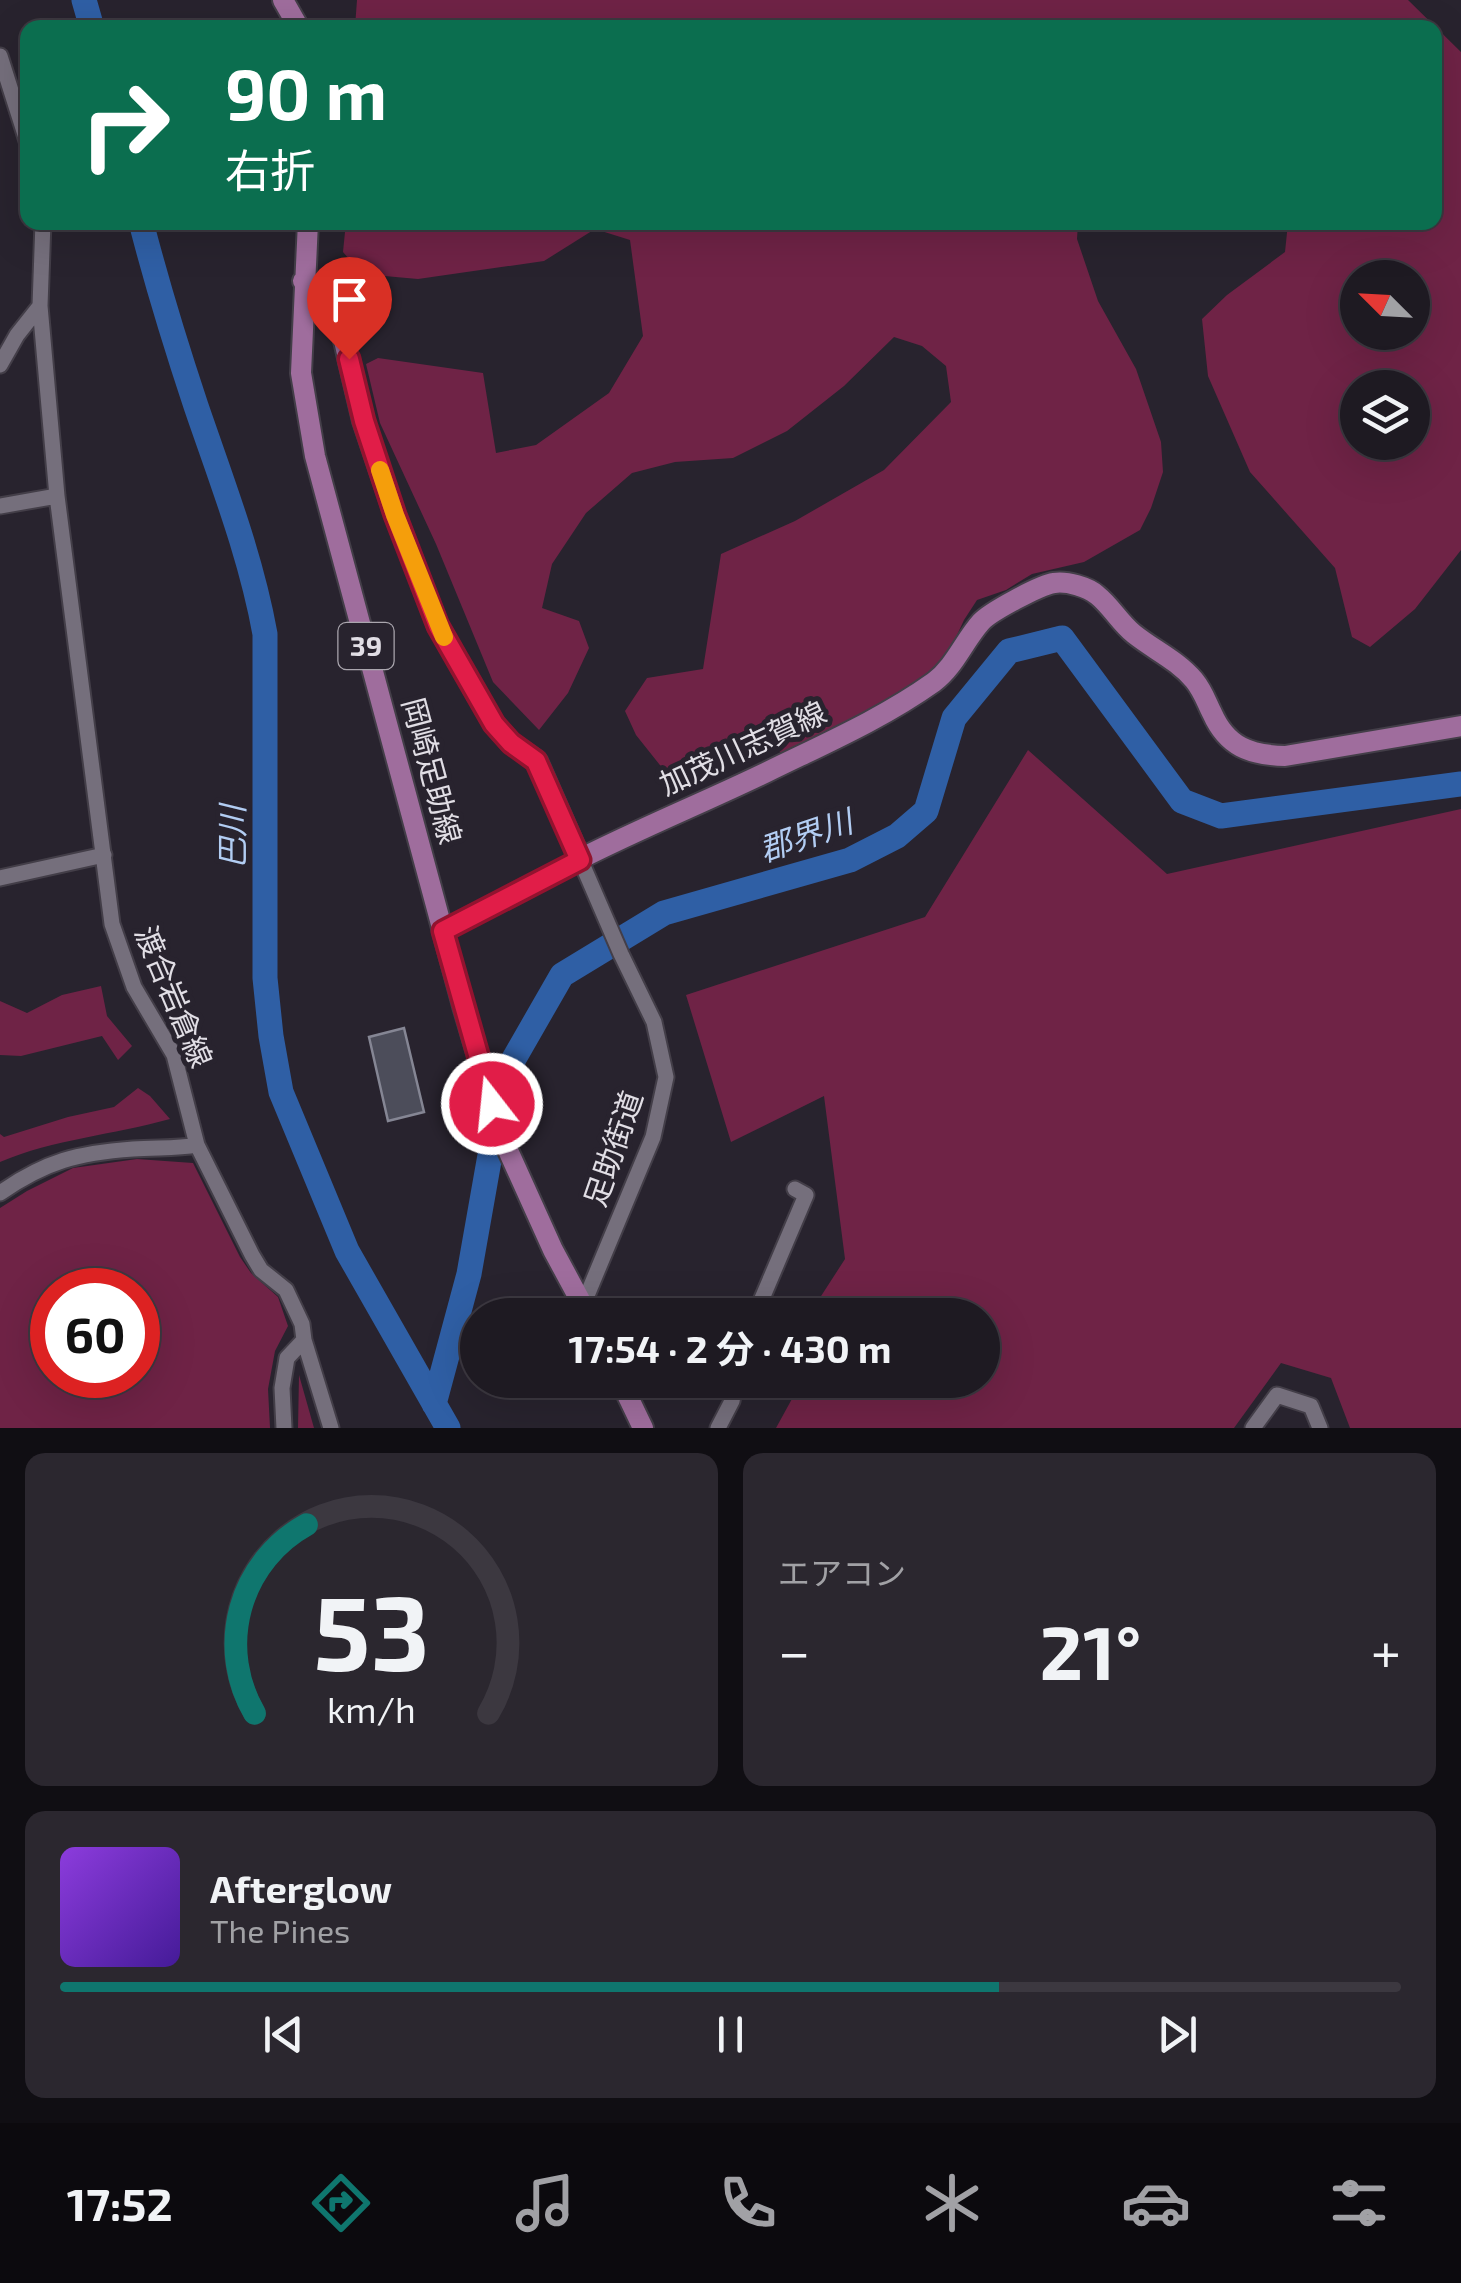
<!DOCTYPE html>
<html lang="ja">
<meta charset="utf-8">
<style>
:root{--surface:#1e1a22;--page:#2b272f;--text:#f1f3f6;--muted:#a1a1a5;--line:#3c3840;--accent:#0f766e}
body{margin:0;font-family:"Exo 2","Noto Sans JP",sans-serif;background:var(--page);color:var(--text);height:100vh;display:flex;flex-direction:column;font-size:38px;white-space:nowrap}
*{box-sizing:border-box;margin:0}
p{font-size:32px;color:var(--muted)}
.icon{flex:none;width:55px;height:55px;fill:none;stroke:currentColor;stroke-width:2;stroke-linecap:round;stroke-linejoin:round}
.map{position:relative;height:1428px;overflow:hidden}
.panel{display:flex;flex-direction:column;gap:25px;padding:25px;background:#100e13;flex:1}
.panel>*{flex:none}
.guide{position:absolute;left:20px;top:20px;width:1422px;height:210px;border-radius:20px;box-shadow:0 10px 40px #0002,0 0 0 2px var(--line);background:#0b6e4f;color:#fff;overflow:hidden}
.needle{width:65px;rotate:294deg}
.fabs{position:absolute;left:1340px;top:260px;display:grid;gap:20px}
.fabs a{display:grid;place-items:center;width:90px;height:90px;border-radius:50%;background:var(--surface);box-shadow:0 10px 40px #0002,0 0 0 2px var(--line);font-size:50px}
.speed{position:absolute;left:30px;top:1268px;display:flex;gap:20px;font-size:50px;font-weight:700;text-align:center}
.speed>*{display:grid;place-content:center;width:130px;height:130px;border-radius:50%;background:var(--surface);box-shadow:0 10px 40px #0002,0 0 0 2px var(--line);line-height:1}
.speed .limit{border:15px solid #d22;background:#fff;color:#111}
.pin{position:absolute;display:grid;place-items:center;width:85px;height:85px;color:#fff;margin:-102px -42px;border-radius:50% 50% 50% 0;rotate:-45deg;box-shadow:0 0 10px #0007}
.pin .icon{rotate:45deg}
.me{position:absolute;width:110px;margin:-55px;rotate:344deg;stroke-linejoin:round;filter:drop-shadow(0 0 8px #0008)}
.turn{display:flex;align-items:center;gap:35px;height:210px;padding:0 40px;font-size:45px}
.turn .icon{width:130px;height:130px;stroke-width:2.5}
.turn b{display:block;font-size:70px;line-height:85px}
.big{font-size:75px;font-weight:700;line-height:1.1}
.panel .card{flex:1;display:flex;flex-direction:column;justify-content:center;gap:15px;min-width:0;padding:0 35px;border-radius:20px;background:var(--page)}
.panel .dial{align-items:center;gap:0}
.dial svg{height:260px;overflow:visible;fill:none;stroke:var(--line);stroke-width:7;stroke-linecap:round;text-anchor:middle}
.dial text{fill:var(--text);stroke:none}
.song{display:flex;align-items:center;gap:30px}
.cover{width:120px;height:120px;border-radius:15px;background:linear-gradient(135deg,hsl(270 70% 55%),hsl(260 70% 35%))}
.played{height:10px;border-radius:5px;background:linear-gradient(90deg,var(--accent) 70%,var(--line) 70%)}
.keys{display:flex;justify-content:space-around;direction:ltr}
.heat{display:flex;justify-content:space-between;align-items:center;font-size:55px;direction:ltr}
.panel .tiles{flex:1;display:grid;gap:25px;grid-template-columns:1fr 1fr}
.card:last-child{grid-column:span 2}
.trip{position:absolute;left:460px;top:1298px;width:540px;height:100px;border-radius:50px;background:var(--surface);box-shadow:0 10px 40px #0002,0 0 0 2px var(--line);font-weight:700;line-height:100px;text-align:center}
.menu{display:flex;height:160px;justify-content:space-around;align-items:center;background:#0c0a0e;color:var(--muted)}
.menu .icon{width:70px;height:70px}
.menu .active{color:var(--accent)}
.menu b{font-size:45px;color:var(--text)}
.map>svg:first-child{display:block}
</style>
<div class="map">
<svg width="1461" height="1428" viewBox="0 0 1461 1428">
<rect width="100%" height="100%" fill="#28232e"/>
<path fill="#6f2346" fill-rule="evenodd" d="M 357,0 L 1408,0 L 1461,52 L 1461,550 L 1415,609 L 1370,647 L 1352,637 L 1335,568 L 1250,472 L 1208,376 L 1202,319 L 1227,295 L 1285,252 L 1288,223 L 1435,222 L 1435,28 L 355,27 ZM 1358,278 L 1412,278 L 1412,332 L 1358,332 ZM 1358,388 L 1412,388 L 1412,442 L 1358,442 Z
M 346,222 L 1078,223 L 1077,239 L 1098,301 L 1136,369 L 1161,442 L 1163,472 L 1151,508 L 1140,530 L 1084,562 L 1032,574 L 1006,590 L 977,600 L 964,620 L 945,661 L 902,697 L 841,729 L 782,754 L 765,735 L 724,754 L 702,786 L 671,779 L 636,735 L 625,711 L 647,678 L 703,669 L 721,554 L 795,521 L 884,470 L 951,402 L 946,366 L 922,346 L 894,337 L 844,386 L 787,431 L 733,458 L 675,462 L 632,473 L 586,513 L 552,564 L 542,608 L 579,621 L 589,648 L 568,693 L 539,730 L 493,682 L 436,544 L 380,423 L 366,364 L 378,358 L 483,373 L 496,453 L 536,445 L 609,393 L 643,336 L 630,240 L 595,229 L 544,261 L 418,279 L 362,274 L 343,252 Z
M 1028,750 L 1167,874 L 1461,809 L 1461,1428 L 1350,1428 L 1331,1378 L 1281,1363 L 1234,1428 L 776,1428 L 793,1397 L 797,1380 L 982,1380 L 982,1315 L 812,1315 L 814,1307 L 845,1259 L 824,1096 L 731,1142 L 686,995 L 925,917 Z
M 101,986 L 107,1016 L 132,1046 L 118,1060 L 102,1036 L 21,1056 L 0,1055 L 0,1001 L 27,1013 L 62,995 Z
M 138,1088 L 150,1096 L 170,1119 C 113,1135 54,1139 0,1162 L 0,1134 L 4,1137 L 68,1117 L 114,1107 Z
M 137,1159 L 193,1163 L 240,1257 L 251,1273 L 278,1297 L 288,1326 L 275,1351 L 268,1389 L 270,1428 L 0,1428 L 0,1208 L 27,1191 L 73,1168 ZM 138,1290 L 138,1375 L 52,1375 L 52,1290 Z
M 299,1375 L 314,1428 L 298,1428 Z"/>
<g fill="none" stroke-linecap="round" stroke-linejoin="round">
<path stroke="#2f5fa5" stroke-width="25" d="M 84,0 L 92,28
M 141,222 C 157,284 176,346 196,406 C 222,482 251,556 265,634 L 265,978 L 271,1036 L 281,1092 L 347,1251 L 448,1428
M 434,1404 L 469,1274 L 504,1076 L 562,975 L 664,913 L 850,860 L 897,836 L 926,811 L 954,718 L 1009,651 L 1062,638 L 1182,801 L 1221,816 L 1461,784"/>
</g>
<path fill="#4c4d5a" stroke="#858694" stroke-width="2.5" d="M 404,1028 L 424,1112 L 388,1121 L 369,1037 Z"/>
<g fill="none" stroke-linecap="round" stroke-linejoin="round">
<defs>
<path id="minor" d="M 0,56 L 28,144
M 43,222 L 40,306 L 57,496 L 112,924 L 134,987 L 174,1055 L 197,1145 L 252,1255 L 261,1270 L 286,1290 L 302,1324 L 304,1340 L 331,1428
M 0,365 L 17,335 L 40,306
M 0,506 L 57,496
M 0,878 L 104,855
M 443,931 L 580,859 L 621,954 L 654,1022 L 666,1077 L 653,1137 L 583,1305
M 0,1193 C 46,1161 78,1153 133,1149 C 155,1147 176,1149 197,1145
M 755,1315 L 806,1195 L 795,1189
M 284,1428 L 282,1388 L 287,1358 L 304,1340
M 718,1428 L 732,1401 L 736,1380
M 1253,1428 L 1277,1395 L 1311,1406 L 1320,1428"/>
<path id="major" d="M 283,0 L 299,28
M 308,222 L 301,373 L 315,456 L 463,1006 L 502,1137 L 553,1250 L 588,1315
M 303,281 L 341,328 L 363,421 L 395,515 L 438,626 L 494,724 L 511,743 L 537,761 L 580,859 C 641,828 705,802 767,772 C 824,744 882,719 934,682 C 955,666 964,641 981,622 C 990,612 1040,585 1054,583 C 1067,581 1088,587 1097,595 C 1111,606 1120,623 1134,634 C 1154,650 1177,660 1194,680 C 1203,691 1206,701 1212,713 C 1227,747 1250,755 1285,756 L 1461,726
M 620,1380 L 643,1428"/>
</defs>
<use href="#minor" stroke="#433e48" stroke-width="19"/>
<use href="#major" stroke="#433e48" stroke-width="24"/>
<use href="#minor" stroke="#756f7c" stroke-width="15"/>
<use href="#major" stroke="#9f6d9d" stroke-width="20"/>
</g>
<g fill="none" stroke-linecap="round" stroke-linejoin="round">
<defs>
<path id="route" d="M 349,359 L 364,421 L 395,515 L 438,626 L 494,724 L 511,743 L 536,761 L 580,860 L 443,931 L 492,1104"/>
</defs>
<use href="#route" stroke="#92132f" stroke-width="25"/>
<use href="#route" stroke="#e11d48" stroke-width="18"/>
<path stroke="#f59e0b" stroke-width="18" d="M 380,470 L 395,515 L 444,637"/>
</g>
<g text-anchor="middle" stroke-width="10" stroke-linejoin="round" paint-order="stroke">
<rect fill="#28232e" stroke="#aaa6ae" stroke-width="2.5" x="338.5" y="623" width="55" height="46" rx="8"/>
<g font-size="28" font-weight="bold" fill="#e1dee5">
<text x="366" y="656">39</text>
</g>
<g font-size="30" fill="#e1dee5" stroke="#28232e">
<text transform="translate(743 749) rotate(-25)" y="10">加茂川志賀線</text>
<text transform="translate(431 771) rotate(75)" y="10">岡崎足助線</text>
<text transform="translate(173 997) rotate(67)" y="10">渡合岩倉線</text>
<text transform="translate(614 1149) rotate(-71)" y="10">足助街道</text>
</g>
<g font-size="32" font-style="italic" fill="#b2cdf3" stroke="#28232e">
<text transform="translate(806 836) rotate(-19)" y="11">郡界川</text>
<text transform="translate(233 837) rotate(-90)" y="11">巴川</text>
</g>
</g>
</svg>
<div class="fabs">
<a><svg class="needle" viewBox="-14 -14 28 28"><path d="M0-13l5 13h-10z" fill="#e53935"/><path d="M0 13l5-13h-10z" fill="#a1a1a5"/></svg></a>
<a><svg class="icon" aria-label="layers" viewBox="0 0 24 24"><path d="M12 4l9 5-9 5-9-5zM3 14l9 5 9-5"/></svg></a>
</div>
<div class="speed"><div class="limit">60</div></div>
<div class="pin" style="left:349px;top:359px;background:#d93025"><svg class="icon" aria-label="arrive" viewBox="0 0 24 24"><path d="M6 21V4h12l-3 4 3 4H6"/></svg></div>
<svg class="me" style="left:492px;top:1104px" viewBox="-20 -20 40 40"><circle r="17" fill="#e11d48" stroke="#fff" stroke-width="3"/><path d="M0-11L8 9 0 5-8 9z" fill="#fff"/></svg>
<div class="trip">17:54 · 2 分 · 430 m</div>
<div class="guide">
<div class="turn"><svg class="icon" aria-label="right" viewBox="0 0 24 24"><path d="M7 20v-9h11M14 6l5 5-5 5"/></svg><div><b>90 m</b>右折</div></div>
</div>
</div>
<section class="panel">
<div class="tiles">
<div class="card dial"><svg viewBox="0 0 100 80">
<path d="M14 69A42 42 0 1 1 86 69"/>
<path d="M14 69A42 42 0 0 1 30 11" stroke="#0f766e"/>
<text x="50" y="56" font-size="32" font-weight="700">53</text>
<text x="50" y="72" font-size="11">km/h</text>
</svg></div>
<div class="card"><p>エアコン</p>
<div class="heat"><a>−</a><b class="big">21°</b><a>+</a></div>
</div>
<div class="card">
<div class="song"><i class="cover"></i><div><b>Afterglow</b><p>The Pines</p></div></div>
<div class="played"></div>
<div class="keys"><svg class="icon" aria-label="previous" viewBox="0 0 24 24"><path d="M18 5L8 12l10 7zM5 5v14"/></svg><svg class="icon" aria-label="pause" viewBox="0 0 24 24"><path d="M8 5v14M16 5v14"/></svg><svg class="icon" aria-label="next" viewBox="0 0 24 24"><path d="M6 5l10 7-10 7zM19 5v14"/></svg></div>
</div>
</div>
</section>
<nav class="menu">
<b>17:52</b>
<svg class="icon active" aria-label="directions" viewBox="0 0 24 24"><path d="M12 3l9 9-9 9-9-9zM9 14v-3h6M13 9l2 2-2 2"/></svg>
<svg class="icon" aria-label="music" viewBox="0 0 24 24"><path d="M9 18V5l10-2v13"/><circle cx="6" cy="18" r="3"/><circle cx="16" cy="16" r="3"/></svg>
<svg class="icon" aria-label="phone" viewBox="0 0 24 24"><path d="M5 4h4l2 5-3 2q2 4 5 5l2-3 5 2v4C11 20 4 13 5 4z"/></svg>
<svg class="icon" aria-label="climate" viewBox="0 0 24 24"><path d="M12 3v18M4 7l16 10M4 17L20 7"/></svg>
<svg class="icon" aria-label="car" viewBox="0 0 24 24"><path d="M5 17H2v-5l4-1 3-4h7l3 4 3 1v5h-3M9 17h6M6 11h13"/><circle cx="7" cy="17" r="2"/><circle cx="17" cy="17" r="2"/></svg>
<svg class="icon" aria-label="filters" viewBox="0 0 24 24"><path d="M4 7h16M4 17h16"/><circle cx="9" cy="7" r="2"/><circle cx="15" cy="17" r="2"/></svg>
</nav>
